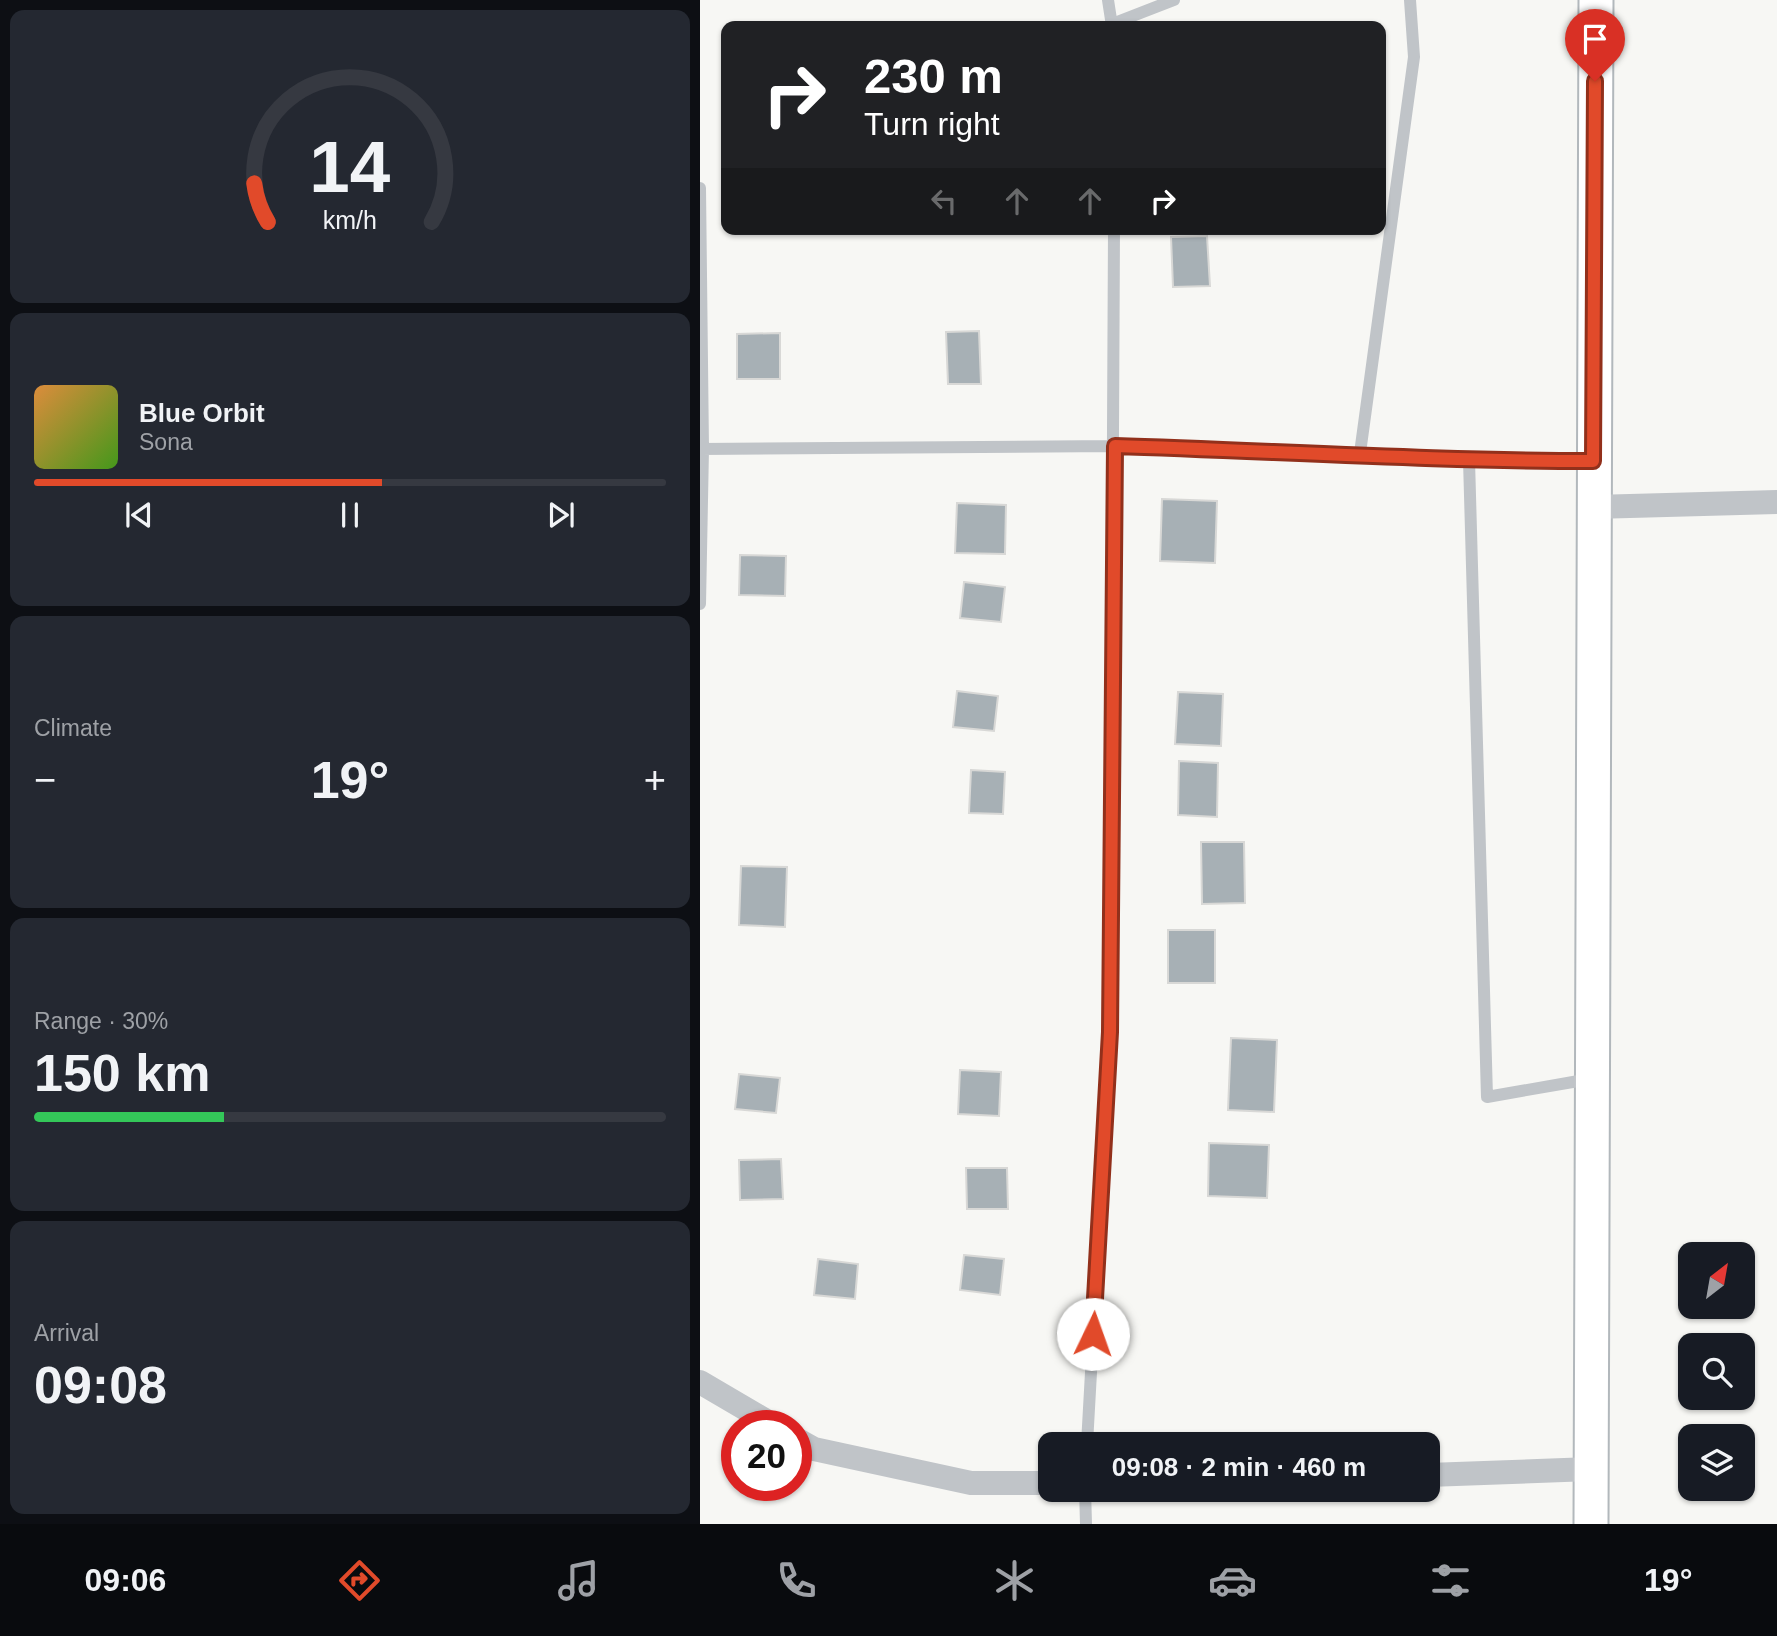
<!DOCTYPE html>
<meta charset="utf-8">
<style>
:root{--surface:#171b24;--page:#242831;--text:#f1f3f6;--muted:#9ea1a6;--line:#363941;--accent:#e14a2a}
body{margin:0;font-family:Helvetica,sans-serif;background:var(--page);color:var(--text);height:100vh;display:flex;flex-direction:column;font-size:26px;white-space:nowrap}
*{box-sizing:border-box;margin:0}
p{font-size:23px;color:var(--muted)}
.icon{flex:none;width:38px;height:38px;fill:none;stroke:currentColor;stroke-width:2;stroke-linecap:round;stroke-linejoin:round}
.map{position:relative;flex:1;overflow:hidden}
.details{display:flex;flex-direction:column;gap:10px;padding:10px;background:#0d0f14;width:700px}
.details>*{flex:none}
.hud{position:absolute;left:21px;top:21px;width:665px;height:214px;border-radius:14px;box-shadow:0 2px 5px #0004;background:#202124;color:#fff;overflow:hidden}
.needle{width:46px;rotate:31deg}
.tools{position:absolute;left:978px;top:1242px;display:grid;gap:14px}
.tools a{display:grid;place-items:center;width:77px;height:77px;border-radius:14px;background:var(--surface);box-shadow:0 2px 5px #0004;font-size:35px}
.speed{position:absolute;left:21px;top:1410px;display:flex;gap:14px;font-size:35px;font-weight:700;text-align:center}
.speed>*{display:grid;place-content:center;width:91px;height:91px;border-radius:50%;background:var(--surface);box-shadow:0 2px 5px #0004;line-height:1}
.speed .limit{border:10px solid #d22;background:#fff;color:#111}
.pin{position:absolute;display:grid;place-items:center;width:60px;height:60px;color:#fff;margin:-72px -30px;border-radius:50% 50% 50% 0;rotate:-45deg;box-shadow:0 0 7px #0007}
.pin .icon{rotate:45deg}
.me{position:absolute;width:77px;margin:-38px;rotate:3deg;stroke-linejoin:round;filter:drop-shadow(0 0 5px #0008)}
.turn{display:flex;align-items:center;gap:24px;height:147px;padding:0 28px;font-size:32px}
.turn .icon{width:91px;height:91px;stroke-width:2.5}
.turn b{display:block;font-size:49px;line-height:60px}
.lanes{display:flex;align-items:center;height:66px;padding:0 28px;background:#0003;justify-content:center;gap:35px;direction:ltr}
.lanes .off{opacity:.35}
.big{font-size:52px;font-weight:600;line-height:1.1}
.details .tile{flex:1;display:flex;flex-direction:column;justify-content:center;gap:10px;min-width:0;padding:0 24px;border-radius:14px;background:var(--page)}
.details .dial{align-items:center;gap:0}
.dial svg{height:182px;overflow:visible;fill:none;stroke:var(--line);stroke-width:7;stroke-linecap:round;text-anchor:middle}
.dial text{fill:var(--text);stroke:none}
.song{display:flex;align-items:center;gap:21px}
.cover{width:84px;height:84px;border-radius:10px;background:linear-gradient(135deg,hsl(30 70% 55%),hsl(100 70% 35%))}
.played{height:7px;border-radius:4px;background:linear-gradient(90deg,var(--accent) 55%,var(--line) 55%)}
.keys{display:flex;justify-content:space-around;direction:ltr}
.heat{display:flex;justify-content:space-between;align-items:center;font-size:38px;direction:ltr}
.charge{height:10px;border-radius:5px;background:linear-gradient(90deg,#34c759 30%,var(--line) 0)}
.trip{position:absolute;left:338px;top:1432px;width:402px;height:70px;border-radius:14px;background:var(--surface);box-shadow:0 2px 5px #0004;font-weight:600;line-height:70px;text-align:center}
.tabs{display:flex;height:112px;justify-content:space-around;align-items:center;background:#090b0e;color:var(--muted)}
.tabs .icon{width:49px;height:49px}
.tabs .current{color:var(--accent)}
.tabs b{font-size:32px;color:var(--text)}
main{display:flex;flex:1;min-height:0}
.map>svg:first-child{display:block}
</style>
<main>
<section class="details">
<div class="tile dial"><svg viewBox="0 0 100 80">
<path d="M14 69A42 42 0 1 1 86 69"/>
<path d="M14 69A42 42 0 0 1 8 52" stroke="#e14a2a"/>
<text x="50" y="56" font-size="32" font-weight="700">14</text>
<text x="50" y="72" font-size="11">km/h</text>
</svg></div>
<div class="tile">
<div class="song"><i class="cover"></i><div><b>Blue Orbit</b><p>Sona</p></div></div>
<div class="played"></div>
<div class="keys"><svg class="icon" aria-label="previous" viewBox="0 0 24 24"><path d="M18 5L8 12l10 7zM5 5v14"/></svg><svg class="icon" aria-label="pause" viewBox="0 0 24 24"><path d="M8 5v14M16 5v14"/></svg><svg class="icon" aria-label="next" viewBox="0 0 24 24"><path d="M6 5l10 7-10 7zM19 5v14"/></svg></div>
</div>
<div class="tile"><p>Climate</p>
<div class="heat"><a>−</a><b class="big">19°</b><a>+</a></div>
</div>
<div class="tile"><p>Range · 30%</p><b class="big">150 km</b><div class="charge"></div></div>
<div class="tile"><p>Arrival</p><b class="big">09:08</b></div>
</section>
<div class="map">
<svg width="1077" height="1524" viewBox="0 0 1077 1524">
<rect width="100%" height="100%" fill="#f7f7f4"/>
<path fill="#a7b0b5" stroke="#d8d8d6" stroke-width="2" d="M 507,236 L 510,286 L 473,287 L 471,237 Z
M 279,331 L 281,384 L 248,384 L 246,332 Z
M 80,333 L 80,379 L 37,379 L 37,334 Z
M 462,499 L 517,501 L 515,563 L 460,561 Z
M 257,503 L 306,505 L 305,554 L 255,553 Z
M 40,555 L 86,556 L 85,596 L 39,595 Z
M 264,582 L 305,587 L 301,622 L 260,618 Z
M 257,691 L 298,696 L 294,731 L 253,727 Z
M 478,692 L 523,694 L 521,746 L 475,744 Z
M 479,761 L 518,763 L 517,817 L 478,815 Z
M 271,770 L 305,772 L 303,814 L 269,813 Z
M 501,842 L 544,842 L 545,903 L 502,904 Z
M 41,866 L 87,867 L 85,927 L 39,925 Z
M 468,930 L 515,930 L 515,983 L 468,983 Z
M 531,1038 L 577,1040 L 574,1112 L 528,1110 Z
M 260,1070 L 301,1072 L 299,1116 L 258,1114 Z
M 39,1074 L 80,1078 L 76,1113 L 35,1109 Z
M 509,1143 L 569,1145 L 567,1198 L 508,1196 Z
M 81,1159 L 83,1199 L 40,1200 L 39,1160 Z
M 266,1168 L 307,1168 L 308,1209 L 267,1209 Z
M 264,1255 L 304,1259 L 300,1295 L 260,1290 Z
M 118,1259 L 158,1264 L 155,1299 L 114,1295 Z"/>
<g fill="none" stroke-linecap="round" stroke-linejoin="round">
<defs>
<path id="secondary" d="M 891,1524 L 896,0"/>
</defs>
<use href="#secondary" stroke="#b2b8bc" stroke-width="37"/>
<path stroke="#c0c4c8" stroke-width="12" d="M 408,0 L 412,26
M 412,24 L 474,0
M 0,188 L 3,449 L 0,604
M 0,449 L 415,446 L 769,460 L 892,461
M 660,453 L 714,57 L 710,0
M 769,460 L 787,1097 L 890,1079
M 387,1444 L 410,1032 L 414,229
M 385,1489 L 386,1524"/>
<path stroke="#c0c4c8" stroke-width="24" d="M 893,507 L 1077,502
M 0,1382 L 75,1426
M 96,1439 L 114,1449 L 271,1483 L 350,1483
M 728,1475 L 891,1469"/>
<use href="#secondary" stroke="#fff" stroke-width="33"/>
</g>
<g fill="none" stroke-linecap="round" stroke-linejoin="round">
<defs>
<path id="route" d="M 393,1334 L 410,1032 L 415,446 C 574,451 733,461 893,461 L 895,81"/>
</defs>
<use href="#route" stroke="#92301b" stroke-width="18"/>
<use href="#route" stroke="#e14a2a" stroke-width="12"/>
</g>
</svg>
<div class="tools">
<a><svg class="needle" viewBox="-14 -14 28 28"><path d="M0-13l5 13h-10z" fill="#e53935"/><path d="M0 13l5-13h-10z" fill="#9ea1a6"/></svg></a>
<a><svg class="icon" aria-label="search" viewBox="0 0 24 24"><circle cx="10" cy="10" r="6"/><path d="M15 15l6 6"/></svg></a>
<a><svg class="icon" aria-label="layers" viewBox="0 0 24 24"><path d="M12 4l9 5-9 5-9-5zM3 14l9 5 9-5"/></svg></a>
</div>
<div class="speed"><div class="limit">20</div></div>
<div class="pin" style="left:895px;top:81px;background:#d93025"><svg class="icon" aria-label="arrive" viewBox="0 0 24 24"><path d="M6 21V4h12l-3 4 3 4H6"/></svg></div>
<svg class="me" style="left:393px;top:1334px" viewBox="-20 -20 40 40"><circle r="19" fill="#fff"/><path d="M0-13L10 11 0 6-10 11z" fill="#e14a2a"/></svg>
<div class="trip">09:08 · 2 min · 460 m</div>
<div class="hud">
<div class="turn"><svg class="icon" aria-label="right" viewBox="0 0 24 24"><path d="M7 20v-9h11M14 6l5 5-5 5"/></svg><div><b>230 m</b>Turn right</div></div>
<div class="lanes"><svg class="icon off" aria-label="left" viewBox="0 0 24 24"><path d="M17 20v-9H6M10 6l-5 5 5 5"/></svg><svg class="icon off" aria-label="ahead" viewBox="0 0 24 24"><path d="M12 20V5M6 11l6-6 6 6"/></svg><svg class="icon off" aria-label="ahead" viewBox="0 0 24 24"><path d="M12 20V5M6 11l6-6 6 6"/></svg><svg class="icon" aria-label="right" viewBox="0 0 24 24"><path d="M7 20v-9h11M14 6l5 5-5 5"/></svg></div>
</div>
</div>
</main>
<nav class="tabs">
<b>09:06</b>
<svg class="icon current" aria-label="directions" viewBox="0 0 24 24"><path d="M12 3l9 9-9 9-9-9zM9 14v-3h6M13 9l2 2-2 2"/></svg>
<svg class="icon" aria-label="music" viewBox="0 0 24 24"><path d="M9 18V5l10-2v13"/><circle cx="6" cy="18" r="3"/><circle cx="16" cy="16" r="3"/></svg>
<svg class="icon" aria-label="phone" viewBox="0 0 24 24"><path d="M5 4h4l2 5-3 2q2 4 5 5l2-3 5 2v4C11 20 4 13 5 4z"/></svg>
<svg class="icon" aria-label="climate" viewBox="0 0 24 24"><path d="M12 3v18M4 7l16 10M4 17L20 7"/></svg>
<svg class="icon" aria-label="car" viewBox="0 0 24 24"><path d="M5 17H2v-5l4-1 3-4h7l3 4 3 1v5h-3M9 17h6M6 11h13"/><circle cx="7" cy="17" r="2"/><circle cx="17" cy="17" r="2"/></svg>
<svg class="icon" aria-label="filters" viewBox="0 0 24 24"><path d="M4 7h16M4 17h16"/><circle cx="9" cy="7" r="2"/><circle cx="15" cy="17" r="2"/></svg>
<b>19°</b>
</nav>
